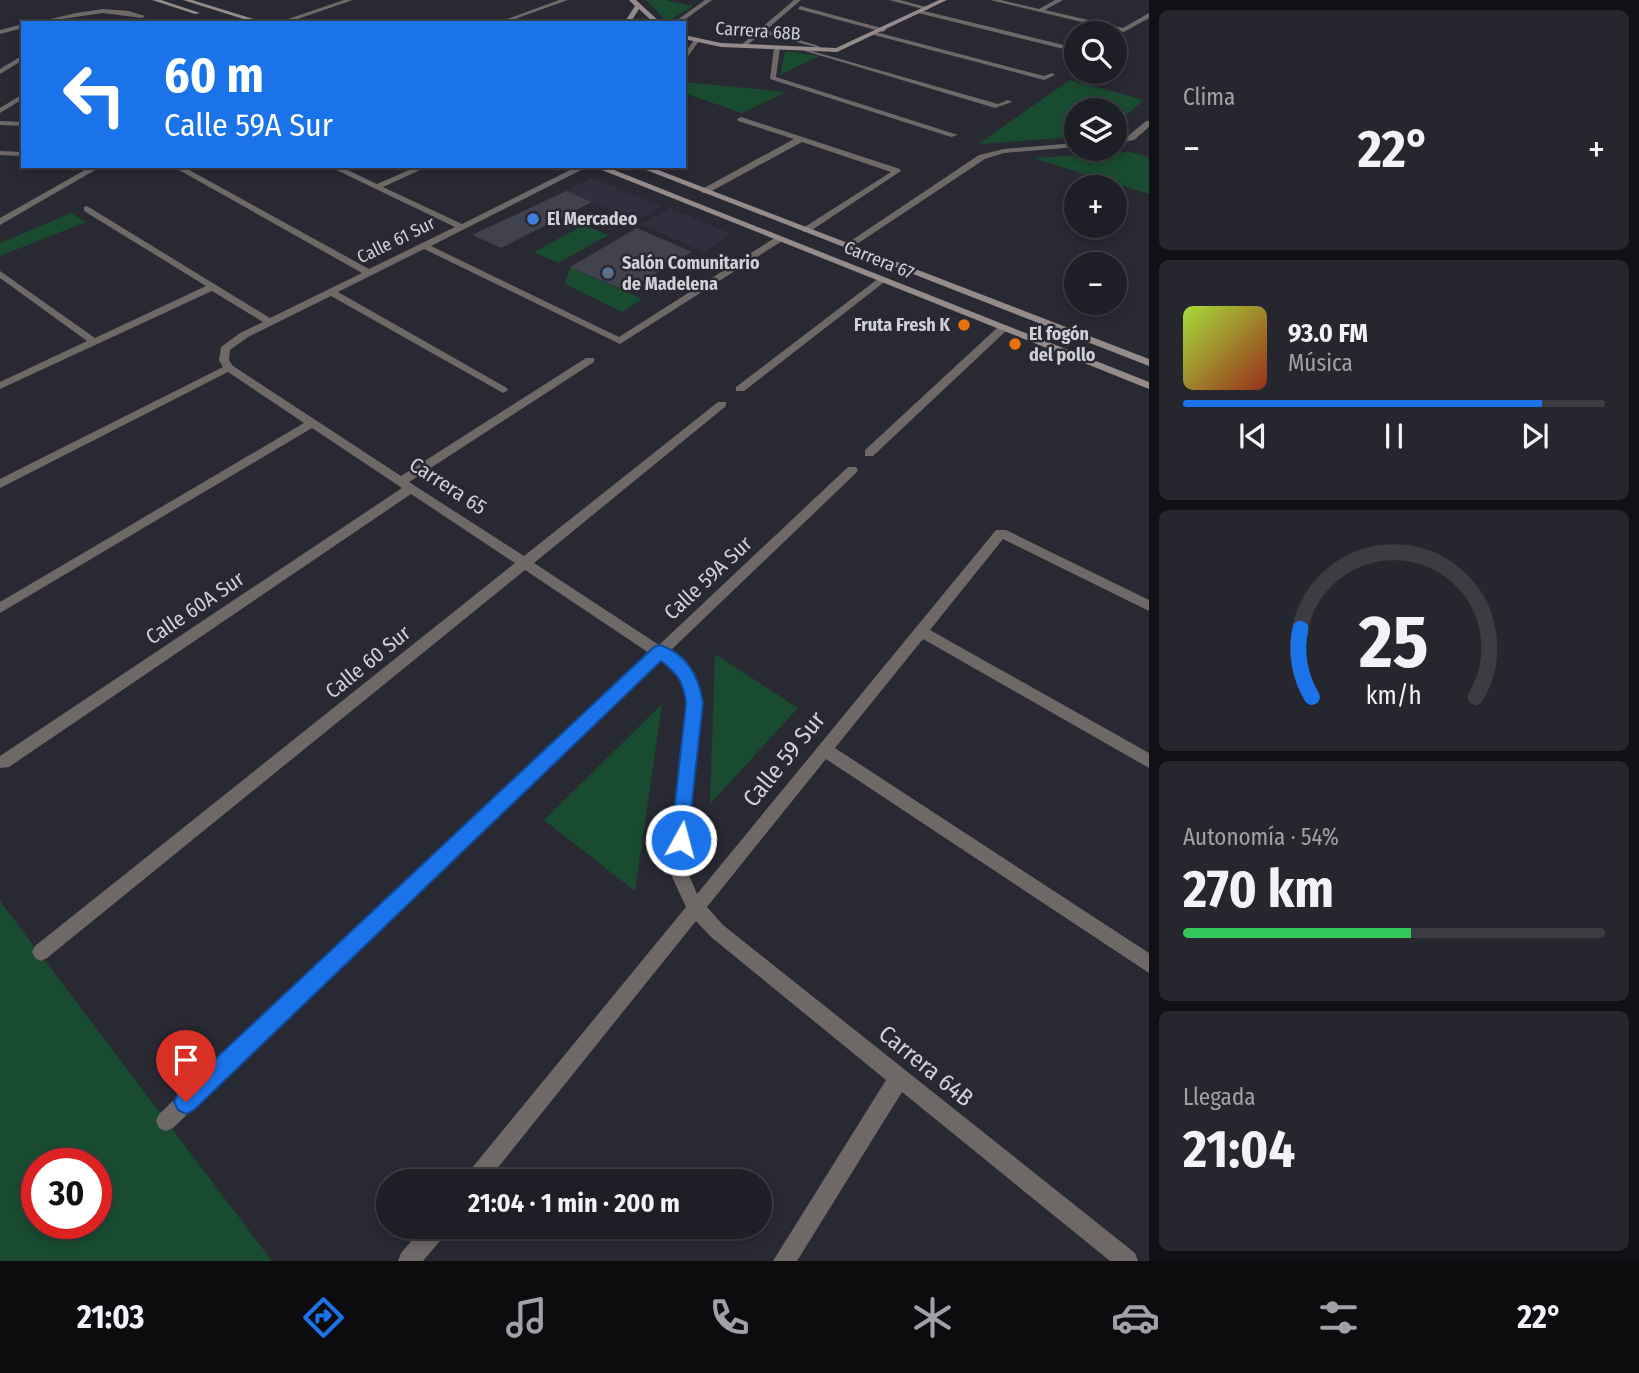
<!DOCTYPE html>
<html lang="es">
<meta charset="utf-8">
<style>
:root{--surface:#1e1f26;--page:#26272e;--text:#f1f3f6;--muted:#a1a2a7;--line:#3c3d43;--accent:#1a73e8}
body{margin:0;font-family:"Fira Sans Condensed",sans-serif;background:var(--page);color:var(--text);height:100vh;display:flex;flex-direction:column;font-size:26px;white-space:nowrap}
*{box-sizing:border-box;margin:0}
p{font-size:23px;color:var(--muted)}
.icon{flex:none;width:38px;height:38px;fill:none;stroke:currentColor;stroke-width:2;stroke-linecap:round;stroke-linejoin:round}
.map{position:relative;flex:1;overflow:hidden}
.panel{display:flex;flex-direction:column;gap:10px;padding:10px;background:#101115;width:490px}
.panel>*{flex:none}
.top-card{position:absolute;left:21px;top:21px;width:665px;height:147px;border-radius:0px;box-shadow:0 4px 10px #0003,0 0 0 2px var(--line);background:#1a73e8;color:#fff;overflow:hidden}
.fabs{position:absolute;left:1064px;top:21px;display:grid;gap:14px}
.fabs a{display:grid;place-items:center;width:63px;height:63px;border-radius:50%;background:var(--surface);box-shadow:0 4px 10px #0003,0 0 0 2px var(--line);font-size:35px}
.speed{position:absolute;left:21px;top:1148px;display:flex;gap:14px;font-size:35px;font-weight:700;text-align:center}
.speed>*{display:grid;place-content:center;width:91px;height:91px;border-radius:50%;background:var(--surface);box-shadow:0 4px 10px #0003,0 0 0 2px var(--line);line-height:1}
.speed .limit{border:10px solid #d22;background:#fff;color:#111}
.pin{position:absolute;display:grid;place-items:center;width:60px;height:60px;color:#fff;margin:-72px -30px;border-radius:50% 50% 50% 0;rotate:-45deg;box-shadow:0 0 7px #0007}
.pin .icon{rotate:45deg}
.me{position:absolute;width:77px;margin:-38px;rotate:7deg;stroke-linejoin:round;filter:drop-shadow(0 0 5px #0008)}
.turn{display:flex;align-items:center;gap:24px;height:147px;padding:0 28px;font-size:32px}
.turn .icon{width:91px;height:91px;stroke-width:2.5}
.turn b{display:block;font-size:49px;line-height:60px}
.big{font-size:52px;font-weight:700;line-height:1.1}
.panel .tile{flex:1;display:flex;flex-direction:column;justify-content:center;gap:10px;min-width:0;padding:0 24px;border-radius:10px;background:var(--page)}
.panel .dial{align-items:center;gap:0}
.dial svg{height:182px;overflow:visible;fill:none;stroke:var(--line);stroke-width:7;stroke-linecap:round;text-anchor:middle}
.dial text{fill:var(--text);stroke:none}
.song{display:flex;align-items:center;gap:21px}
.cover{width:84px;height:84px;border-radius:10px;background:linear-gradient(135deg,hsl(80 70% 55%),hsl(10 70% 35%))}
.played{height:7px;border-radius:4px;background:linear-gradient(90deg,var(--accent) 85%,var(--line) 85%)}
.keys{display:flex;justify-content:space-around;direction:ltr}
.heat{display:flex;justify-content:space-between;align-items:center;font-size:38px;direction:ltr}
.charge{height:10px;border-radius:5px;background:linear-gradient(90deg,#34c759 54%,var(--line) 0)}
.trip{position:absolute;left:376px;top:1169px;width:396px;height:70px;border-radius:35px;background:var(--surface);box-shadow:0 4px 10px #0003,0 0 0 2px var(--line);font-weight:700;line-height:70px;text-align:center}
.menu{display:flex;height:112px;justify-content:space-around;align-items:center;background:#0c0c0f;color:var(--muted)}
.menu .icon{width:49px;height:49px}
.menu .active{color:var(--accent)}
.menu b{font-size:32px;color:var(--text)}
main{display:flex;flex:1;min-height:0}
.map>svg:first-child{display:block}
</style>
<main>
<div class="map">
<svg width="1149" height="1261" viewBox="0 0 1149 1261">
<rect width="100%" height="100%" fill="#282933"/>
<path fill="#332e3f" d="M 592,178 L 661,206 L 637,220 L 566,191 Z
M 670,208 L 731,234 L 703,252 L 641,224 Z"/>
<path fill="#194b30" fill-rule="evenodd" d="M 646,0 L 665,0 L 693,6 L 667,22 Z
M 785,51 L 819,56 L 780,75 Z
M 1070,80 L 1144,100 L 1115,124 L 1115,110 L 1076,110 L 1076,137 L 978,144 Z
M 684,82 L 786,92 L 742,113 L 684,93 Z
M 1130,152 L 1149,157 L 1149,194 L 1033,158 Z
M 71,213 L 86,222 L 0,256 L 0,243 Z
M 584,225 L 608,235 L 558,263 L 534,252 Z
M 570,267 L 642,299 L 622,312 L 565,284 Z
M 715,654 L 798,708 L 710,804 Z
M 662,704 L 635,891 L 544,820 Z
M 0,900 L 3,905 L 272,1261 L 0,1261 ZM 37,1164 L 96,1164 L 96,1223 L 37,1223 Z"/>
<path fill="#41424d" d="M 566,191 L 592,202 L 501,248 L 472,235 Z
M 637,228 L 692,252 L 626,291 L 570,267 Z"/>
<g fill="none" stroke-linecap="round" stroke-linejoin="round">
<path fill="#6e6867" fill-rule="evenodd" d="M 344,0 L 353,0 L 286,23 L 276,23 Z
M 559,0 L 568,0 L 512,20 L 507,19 Z
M 705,0 L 712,0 L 680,23 L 673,23 Z
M 794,0 L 801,0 L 766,30 L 819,46 L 819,48 L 762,33 L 745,47 L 741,47 L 741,45 Z
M 889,0 L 900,0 L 930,8 L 927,10 Z
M 990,0 L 1001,0 L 1039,9 L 1055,0 L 1063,0 L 1045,10 L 1123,28 L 1149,13 L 1149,18 L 1124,32 Z
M 800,6 L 885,29 L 886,30 L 883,32 L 798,9 Z
M 103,9 L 129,11 L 145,16 L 142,18 L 103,13 L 34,23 L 76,13 Z
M 920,10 L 1076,48 L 1076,52 L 918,13 Z
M 23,24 L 23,28 L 0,34 L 0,30 Z
M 876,32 L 1044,76 L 1052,73 L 1055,75 L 1044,80 L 874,35 Z
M 694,40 L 699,41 L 684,62 L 684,54 Z
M 777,46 L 780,48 L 776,77 L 958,135 L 951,137 L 770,79 L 774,48 Z
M 805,49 L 998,104 L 1008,100 L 1012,102 L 995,108 L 805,51 Z
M 23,55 L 23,60 L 0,74 L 0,69 Z
M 23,94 L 23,99 L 0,113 L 0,108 Z
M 741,117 L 900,169 L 901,171 L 809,232 L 803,232 L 803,228 L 891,172 L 802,142 L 708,193 L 702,193 L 702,189 L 794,139 L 738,121 L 737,119 Z
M 0,121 L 23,122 L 23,126 L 0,125 Z
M 1146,121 L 1149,121 L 1149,127 L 1134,140 L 1115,144 L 1115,140 L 1128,136 Z
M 1076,143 L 1076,147 L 1004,153 L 985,159 L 851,248 L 843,246 L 979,155 L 1004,149 Z
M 0,151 L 23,152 L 23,156 L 0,155 Z
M 92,166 L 102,166 L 0,225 L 0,218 Z
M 172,166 L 182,166 L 369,269 L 455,227 L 328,166 L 339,166 L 377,184 L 418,166 L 429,166 L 383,187 L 462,224 L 578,166 L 589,166 L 431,246 L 619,337 L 776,237 L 782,237 L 782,241 L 620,344 L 424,249 L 338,292 L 507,388 L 508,390 L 503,393 L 331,296 L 248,337 L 230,350 L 229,360 L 233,366 L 401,476 L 586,358 L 594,358 L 594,362 L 409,482 L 524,556 L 718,402 L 726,402 L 726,406 L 534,563 L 659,645 L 848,467 L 856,467 L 858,470 L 856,473 L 669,652 C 694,668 698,674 702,703 L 686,868 L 697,894 L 996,530 L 1006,530 L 1149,600 L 1149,611 L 1003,539 L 930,630 L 1149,753 L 1149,768 L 923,639 L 835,748 L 1149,953 L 1149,973 L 826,759 L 707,907 L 723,925 L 1135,1253 L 1138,1261 L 1110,1261 L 902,1092 L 797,1261 L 773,1261 L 886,1080 L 711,937 L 696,921 L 487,1181 L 464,1181 L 467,1174 L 686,907 L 668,868 L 688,703 C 684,678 681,674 660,661 L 173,1128 L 166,1131 L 159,1128 L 156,1121 L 159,1114 L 649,653 L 525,570 L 47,958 L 41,961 L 35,958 L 32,952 L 35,946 L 515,563 L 411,494 L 9,767 L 0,768 L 0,756 L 402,488 L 312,428 L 0,613 L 0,602 L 304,423 L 228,372 L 0,488 L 0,479 L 223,367 L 219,360 L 221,347 L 240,333 L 263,322 L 212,291 L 0,389 L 0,382 L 87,341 L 0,278 L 0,271 L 95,338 L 206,286 L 84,211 L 84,207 L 87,206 L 270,318 L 362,273 Z
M 879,278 L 887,280 L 744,391 L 736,391 L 736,387 Z
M 1003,325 L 1008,328 L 1007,330 L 873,456 L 865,456 L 865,450 L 999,326 Z
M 423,1227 L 448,1227 L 445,1235 L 423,1261 L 398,1261 L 401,1253 Z"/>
<path fill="#958b8a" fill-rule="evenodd" d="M 152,0 L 161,0 L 200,13 L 195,14 Z
M 183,0 L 192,0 L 267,23 L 256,23 Z
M 629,0 L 636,0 L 661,23 L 654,23 L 639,9 L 630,23 L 624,23 L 635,6 Z
M 939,0 L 947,0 L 837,52 L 721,47 L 684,39 L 684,35 L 721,43 L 836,48 Z
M 592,166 L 604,166 L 1149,382 L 1149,389 Z
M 636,166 L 648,166 L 1149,359 L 1149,366 Z"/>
</g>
<path fill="#1a73e8" stroke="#114b97" stroke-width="2" d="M 660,645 C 687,654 699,676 703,703 L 687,846 L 681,849 L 674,846 L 671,840 L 686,703 C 683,681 678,674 661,661 L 194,1110 L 186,1114 L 178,1110 L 174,1102 L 178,1094 L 654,647 Z"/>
<circle fill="#3f7fe0" stroke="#282933" stroke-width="2.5" cx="533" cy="219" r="7"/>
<circle fill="#5c6f8a" stroke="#282933" stroke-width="2.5" cx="608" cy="273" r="7"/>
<g fill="#e8710a" stroke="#282933" stroke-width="2.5">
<circle cx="964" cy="325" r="7"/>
<circle cx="1015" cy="344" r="7"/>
</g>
<g text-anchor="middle" stroke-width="5" stroke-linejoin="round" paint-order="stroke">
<g font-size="18" fill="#cfd1d7" stroke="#282933">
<text transform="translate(758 31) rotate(4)" y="6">Carrera 68B</text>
<text transform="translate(396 240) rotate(-26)" y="6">Calle 61 Sur</text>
<text transform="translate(879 260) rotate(22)" y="6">Carrera 67</text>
</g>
<g font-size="18" font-weight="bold" fill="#cfd1d7" stroke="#282933" text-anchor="start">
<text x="547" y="225">El Mercadeo</text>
<text x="622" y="269">Salón Comunitario<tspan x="622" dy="21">de Madelena</tspan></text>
<text x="950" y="331" text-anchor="end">Fruta Fresh K</text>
<text x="1029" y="340">El fogón<tspan x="1029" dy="21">del pollo</tspan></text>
</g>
<g font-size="21" fill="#cfd1d7" stroke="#282933">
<text transform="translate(448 486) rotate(33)" y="7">Carrera 65</text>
<text transform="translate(708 578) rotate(-43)" y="7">Calle 59A Sur</text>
<text transform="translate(195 608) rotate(-34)" y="7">Calle 60A Sur</text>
<text transform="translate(368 662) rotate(-39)" y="7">Calle 60 Sur</text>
</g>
<g font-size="24" fill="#cfd1d7" stroke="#282933">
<text transform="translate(784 759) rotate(-51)" y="8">Calle 59 Sur</text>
<text transform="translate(926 1066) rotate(39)" y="8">Carrera 64B</text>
</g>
</g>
</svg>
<div class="fabs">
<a><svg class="icon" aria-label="search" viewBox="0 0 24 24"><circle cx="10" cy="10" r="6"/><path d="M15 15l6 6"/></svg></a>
<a><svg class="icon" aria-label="layers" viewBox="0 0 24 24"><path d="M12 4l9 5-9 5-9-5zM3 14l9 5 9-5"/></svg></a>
<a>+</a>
<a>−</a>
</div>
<div class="speed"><div class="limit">30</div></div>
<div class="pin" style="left:186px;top:1102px;background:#d93025"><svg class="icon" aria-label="arrive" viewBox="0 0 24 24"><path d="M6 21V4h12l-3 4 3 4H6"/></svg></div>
<svg class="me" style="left:681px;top:840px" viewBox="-20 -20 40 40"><circle r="17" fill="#1a73e8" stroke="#fff" stroke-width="3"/><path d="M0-11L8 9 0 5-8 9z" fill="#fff"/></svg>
<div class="trip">21:04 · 1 min · 200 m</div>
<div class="top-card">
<div class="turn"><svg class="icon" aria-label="left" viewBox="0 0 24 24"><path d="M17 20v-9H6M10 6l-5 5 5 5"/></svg><div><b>60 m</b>Calle 59A Sur</div></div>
</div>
</div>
<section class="panel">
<div class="tile"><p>Clima</p>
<div class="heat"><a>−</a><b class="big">22°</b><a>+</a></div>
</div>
<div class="tile">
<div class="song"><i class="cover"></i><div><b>93.0 FM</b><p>Música</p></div></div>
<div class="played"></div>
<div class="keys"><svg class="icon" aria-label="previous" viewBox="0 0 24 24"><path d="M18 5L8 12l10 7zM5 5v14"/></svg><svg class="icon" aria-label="pause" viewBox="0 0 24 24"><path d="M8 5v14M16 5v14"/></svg><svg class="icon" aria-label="next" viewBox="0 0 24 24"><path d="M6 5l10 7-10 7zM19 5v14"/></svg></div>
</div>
<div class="tile dial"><svg viewBox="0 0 100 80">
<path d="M14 69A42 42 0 1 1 86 69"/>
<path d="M14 69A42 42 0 0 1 9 39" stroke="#1a73e8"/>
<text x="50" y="56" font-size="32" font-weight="700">25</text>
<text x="50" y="72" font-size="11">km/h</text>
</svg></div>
<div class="tile"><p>Autonomía · 54%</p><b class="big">270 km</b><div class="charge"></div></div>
<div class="tile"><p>Llegada</p><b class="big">21:04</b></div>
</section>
</main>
<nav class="menu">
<b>21:03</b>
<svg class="icon active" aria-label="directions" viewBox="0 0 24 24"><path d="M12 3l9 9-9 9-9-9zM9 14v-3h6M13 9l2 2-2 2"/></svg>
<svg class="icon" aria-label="music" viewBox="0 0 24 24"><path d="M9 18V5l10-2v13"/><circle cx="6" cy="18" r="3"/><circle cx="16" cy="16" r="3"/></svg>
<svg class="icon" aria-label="phone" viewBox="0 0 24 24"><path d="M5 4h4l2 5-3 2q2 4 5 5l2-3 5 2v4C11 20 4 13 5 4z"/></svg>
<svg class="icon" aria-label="climate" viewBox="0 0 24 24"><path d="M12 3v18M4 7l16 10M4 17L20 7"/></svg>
<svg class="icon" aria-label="car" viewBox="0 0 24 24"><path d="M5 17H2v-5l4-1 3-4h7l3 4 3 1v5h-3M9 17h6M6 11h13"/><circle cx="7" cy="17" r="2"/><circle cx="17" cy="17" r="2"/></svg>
<svg class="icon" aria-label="filters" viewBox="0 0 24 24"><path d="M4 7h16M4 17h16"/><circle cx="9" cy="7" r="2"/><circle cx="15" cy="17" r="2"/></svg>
<b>22°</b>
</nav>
